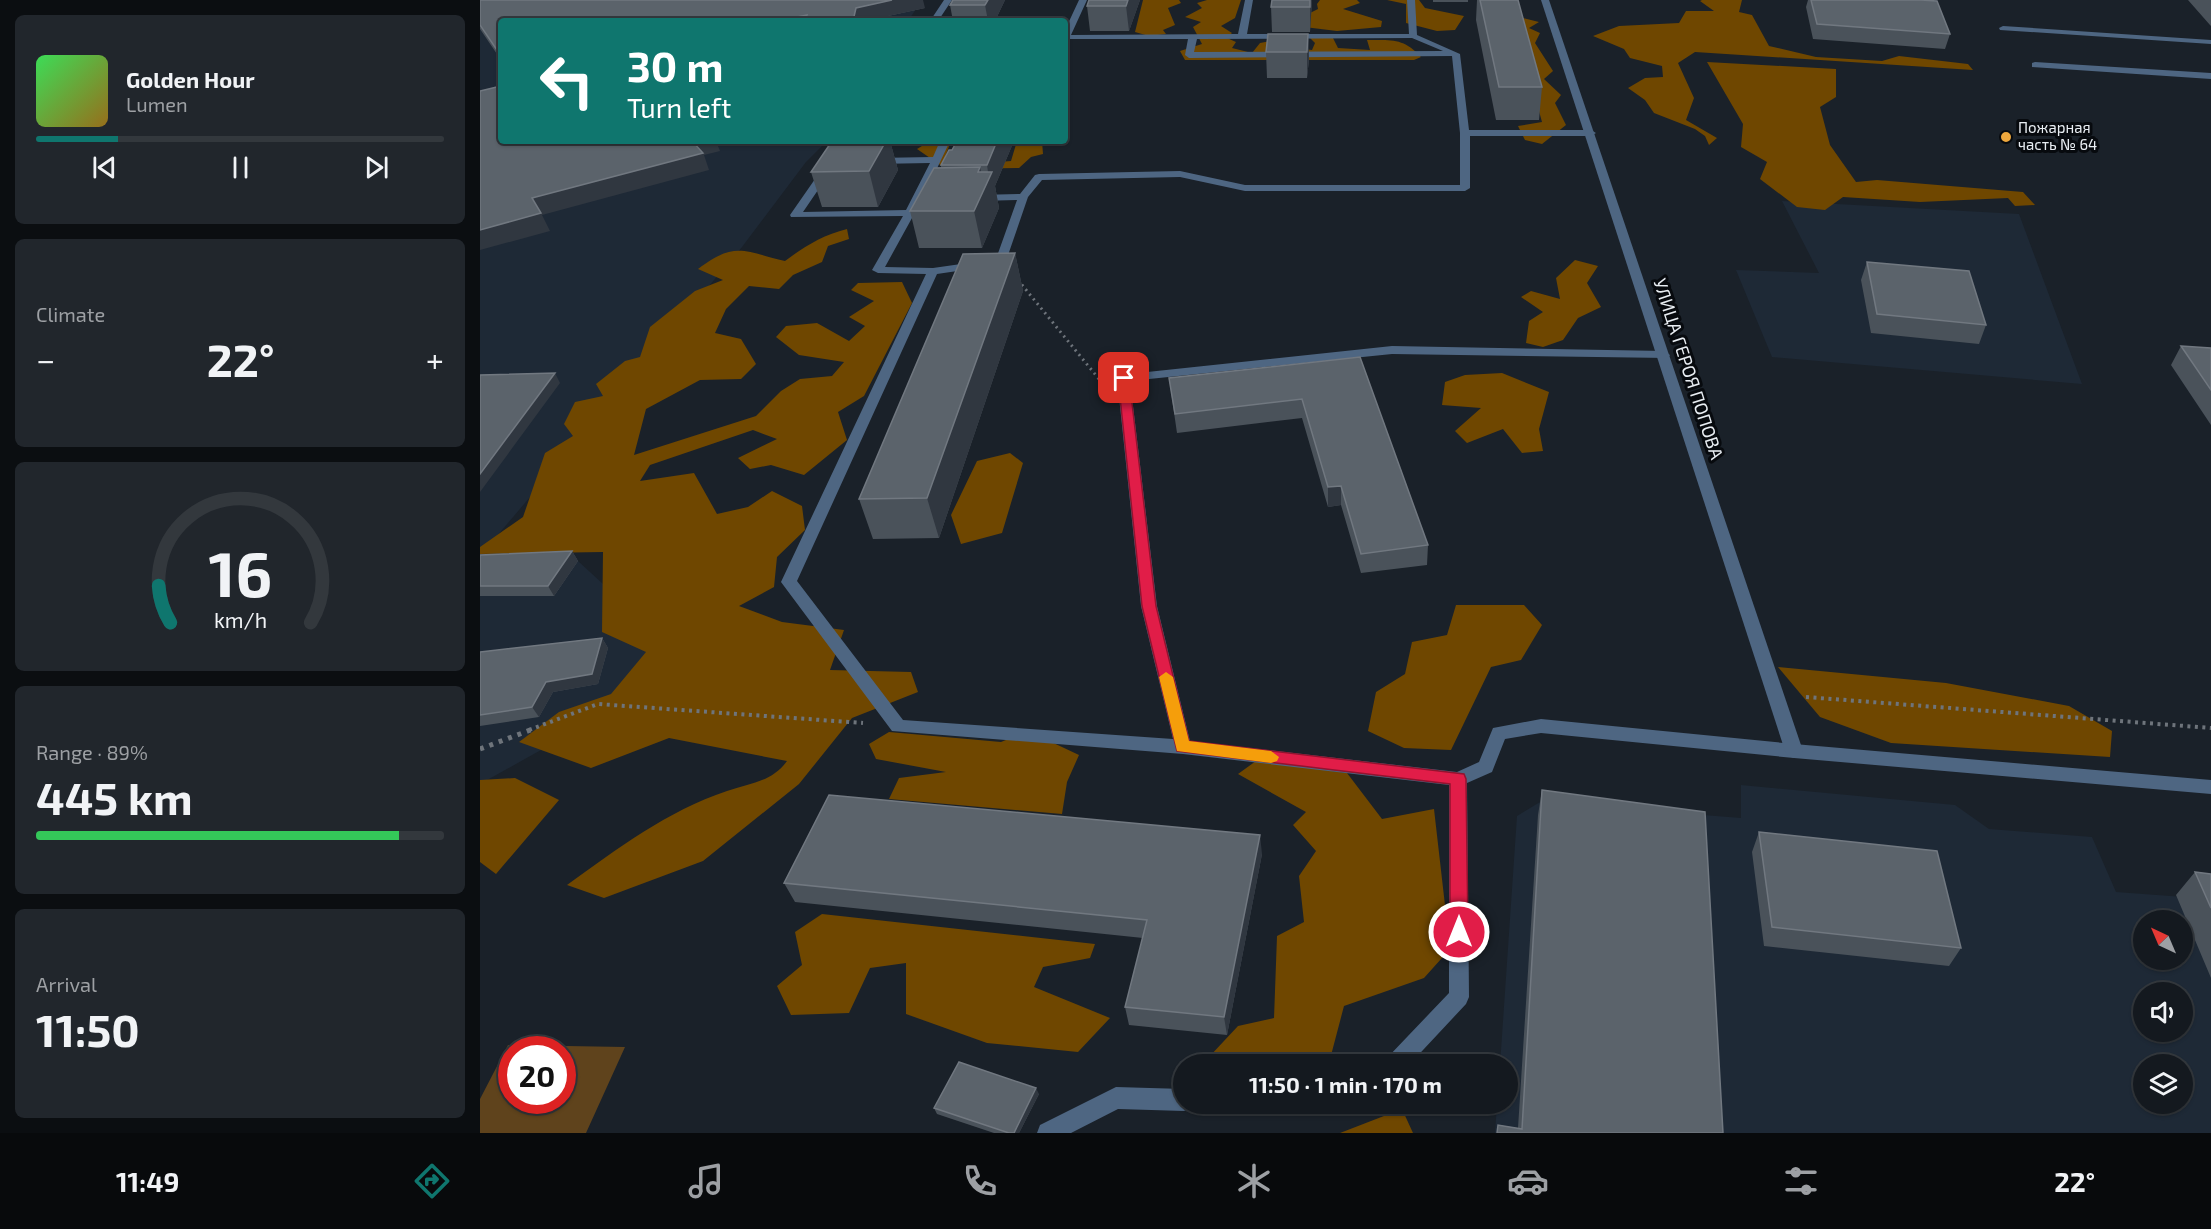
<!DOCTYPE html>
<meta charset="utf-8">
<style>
:root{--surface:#14191f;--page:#21262c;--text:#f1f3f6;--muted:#9da0a4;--line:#33383d;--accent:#0f766e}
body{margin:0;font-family:"Exo 2",sans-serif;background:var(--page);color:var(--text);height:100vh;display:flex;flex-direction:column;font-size:22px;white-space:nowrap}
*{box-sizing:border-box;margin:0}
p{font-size:20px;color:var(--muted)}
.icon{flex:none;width:33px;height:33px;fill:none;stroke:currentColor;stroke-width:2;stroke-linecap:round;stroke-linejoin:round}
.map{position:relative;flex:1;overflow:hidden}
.drawer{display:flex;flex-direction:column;gap:15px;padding:15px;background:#0b0e11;width:480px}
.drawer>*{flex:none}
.top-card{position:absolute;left:18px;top:18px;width:570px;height:126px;border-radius:6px;box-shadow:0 2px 4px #0004,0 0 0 2px var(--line);background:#0f766e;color:#fff;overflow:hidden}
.needle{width:39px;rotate:316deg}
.tools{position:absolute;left:1653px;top:910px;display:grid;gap:12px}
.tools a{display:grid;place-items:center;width:60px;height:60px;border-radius:50%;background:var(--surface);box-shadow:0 2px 4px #0004,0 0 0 2px var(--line);font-size:30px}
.speed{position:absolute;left:18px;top:1036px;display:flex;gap:12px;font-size:30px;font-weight:700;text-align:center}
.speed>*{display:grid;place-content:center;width:78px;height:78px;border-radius:50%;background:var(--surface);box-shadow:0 2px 4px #0004,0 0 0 2px var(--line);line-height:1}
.speed .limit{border:9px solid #d22;background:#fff;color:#111}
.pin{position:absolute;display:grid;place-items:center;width:51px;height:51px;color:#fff;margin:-26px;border-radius:12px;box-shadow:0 3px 9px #0006}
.me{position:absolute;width:66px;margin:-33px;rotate:0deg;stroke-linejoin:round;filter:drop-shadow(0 0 4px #0008)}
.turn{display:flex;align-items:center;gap:21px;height:126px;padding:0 30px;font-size:27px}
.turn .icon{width:78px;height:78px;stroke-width:2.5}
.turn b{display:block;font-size:42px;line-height:51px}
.big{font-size:45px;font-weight:700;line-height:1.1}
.drawer .tile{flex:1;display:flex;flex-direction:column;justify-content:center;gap:9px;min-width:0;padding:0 21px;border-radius:9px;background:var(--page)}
.drawer .dial{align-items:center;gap:0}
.dial svg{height:156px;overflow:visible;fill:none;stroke:var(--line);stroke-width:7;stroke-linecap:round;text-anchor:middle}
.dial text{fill:var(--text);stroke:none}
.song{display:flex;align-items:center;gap:18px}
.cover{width:72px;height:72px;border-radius:9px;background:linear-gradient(135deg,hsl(130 70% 55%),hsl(40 70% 35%))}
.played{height:6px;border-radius:3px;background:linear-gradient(90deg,var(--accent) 20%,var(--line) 20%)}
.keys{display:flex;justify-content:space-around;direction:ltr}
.heat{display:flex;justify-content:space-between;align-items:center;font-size:33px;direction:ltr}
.charge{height:9px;border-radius:4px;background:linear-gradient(90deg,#34c759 89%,var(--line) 0)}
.trip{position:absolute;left:693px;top:1054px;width:345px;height:60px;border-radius:30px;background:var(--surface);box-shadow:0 2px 4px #0004,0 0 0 2px var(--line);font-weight:700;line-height:60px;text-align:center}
.menu{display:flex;height:96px;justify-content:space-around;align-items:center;background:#080a0c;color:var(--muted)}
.menu .icon{width:42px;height:42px}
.menu .active{color:var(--accent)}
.menu b{font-size:27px;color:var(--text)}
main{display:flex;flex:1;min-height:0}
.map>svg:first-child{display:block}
</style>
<main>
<section class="drawer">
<div class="tile">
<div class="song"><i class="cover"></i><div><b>Golden Hour</b><p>Lumen</p></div></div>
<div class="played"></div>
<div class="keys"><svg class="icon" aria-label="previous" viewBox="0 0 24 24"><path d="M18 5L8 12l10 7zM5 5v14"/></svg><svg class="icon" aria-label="pause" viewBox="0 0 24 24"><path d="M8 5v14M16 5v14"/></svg><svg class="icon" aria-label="next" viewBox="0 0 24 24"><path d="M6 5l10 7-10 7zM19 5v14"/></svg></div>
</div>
<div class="tile"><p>Climate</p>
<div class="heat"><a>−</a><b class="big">22°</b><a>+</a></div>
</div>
<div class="tile dial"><svg viewBox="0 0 100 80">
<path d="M14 69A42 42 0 1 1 86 69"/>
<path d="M14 69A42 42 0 0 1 8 50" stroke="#0f766e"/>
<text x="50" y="56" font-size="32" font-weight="700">16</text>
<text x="50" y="72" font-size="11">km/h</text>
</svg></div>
<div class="tile"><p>Range · 89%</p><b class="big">445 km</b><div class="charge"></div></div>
<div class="tile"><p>Arrival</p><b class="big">11:50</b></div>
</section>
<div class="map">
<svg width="1731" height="1133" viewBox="0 0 1731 1133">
<rect width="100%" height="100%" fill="#1a2129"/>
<path fill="#1e2936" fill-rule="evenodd" d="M 0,0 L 442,0 L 428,21 L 21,21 L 21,141 L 347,141 L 326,162 L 262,247 L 0,556 Z
M 1302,201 L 1539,214 L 1602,384 L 1292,357 L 1256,270 L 1339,273 Z
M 98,561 L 183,639 L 131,711 L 0,784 L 0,565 Z
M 1261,785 L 1475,805 L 1509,829 L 1612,837 L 1636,892 L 1731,899 L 1731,1133 L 1015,1133 L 1017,1104 L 1028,1104 L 1028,1065 L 1020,1065 L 1037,816 L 1060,802 L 1261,818 ZM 1664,921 L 1702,921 L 1702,960 L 1664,960 ZM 1664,993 L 1702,993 L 1702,1032 L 1664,1032 ZM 1664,1065 L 1702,1065 L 1702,1104 L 1664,1104 Z"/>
<path fill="#5f431c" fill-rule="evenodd" d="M 28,1045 L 145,1047 L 106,1133 L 0,1133 L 0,1099 ZM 32,1050 L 82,1050 L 82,1101 L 32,1101 Z"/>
<path fill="#6f4700" d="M 663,0 L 699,0 L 701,3 L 688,8 L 695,25 L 683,30 L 686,34 L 669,36 L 655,32 Z
M 727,0 L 761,0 L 755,18 L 741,26 L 752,33 L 747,38 L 756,42 L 752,48 L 772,53 L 780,43 L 802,39 L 807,47 L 832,50 L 835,43 L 827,35 L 851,34 L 858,48 L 890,50 L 887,40 C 912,40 924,38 941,57 L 934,60 L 705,60 L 700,51 L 722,44 L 713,27 L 721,22 L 705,17 L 722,8 L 717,3 Z
M 840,0 L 877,0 L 880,3 L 863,9 L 902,21 L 901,27 L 857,31 L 816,26 L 822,17 L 838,9 L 837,4 Z
M 907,0 L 939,0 L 945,8 L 984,16 L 975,30 L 957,31 L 926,23 L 926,4 Z
M 1222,0 L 1262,0 L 1259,12 L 1272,15 L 1289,46 L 1336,57 L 1402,61 L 1419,56 L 1488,64 L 1493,70 L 1215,52 L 1198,63 L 1214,98 L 1206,120 L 1237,138 L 1229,145 L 1225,136 L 1215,129 L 1174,113 L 1165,100 L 1148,88 L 1165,78 L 1183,77 L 1182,66 L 1150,58 L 1144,49 L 1113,36 L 1139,26 L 1199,23 L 1206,11 L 1234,11 L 1220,1 Z
M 1039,17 L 1059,22 L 1049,28 L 1060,33 L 1055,43 L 1073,71 L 1064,79 L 1081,95 L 1075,103 L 1086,125 L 1062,144 L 1045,140 L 1038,126 L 1062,122 L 1051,82 Z
M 1227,62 L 1356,69 L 1356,97 L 1340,107 L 1350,145 L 1376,182 L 1397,180 L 1543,192 L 1555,205 L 1535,206 L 1528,198 L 1440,202 L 1363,197 L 1345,210 L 1317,207 L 1280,179 L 1287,162 L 1261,147 L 1263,124 Z
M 450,141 L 471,141 L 465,157 L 506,163 L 531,161 L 537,141 L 562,141 L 563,154 L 551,157 L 539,168 L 466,169 L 437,149 Z
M 367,229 L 369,239 L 348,246 L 342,262 L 313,275 L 299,289 L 269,286 L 246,309 L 235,333 L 261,339 L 276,364 L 261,379 L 220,380 L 166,409 L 154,455 L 276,416 L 301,391 L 320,379 L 352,376 L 364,362 L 319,355 L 296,337 L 306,326 L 337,323 L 369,341 L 385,326 L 369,317 L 394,301 L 371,290 L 378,283 L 422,282 L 432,303 L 384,396 L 358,412 L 367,440 L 324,475 L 291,465 L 270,469 L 258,458 L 297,439 L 273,430 L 170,465 L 160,481 L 214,473 L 237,514 L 268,507 L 292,491 L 322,506 L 325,530 L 297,557 L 294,587 L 259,606 L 302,622 L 364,630 L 350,670 L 431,672 L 438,692 L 372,718 L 319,784 L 223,861 L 124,898 L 87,885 C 137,849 187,811 247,791 C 270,783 292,782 307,761 L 189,738 L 111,768 L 39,742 L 79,712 L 131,694 L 166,652 L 122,632 L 123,552 L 0,554 L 0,547 L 43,517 L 65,453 L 93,436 L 84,424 L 95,402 L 123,396 L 116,384 L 145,361 L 160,357 L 170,327 L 215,291 L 243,280 L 218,269 C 255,241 263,251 305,261 C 325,246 343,235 367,229 Z
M 1095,260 L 1118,266 L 1107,283 L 1121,307 L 1098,318 L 1083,340 L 1063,347 L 1046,343 L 1049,321 L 1063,312 L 1041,297 L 1051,291 L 1080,299 L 1076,278 Z
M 1022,373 L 1069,392 L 1059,429 L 1063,451 L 1042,453 L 1023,429 L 987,443 L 975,431 L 1001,408 L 962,405 L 965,382 L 985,375 Z
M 530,453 L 543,463 L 522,533 L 481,544 L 471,515 L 497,461 Z
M 976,605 L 1044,605 L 1062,625 L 1041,660 L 1011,667 L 971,750 L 924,748 L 888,731 L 896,692 L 925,674 L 932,642 L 967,635 Z
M 1298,667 L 1466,683 L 1589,706 L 1632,731 L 1630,757 L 1411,743 L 1340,717 Z
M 548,731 L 599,755 L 587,782 L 582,814 L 409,799 L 419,778 L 466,772 L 396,759 L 389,744 L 409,732 L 521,742 Z
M 776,761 L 867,773 L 902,819 L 954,809 L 970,949 L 944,978 L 864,1006 L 849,1063 L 837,1065 L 734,1065 L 729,1057 L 758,1026 L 794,1018 L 797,936 L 824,922 L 819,876 L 836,851 L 813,825 L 826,812 L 758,774 Z
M 35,778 L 79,800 L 16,874 L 0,862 L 0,780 Z
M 342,914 L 615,944 L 610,958 L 563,967 L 554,987 L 630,1018 L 598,1052 L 507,1043 L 426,1014 L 426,963 L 390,968 L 369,1013 L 311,1015 L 297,986 L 322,965 L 315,932 Z
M 922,1109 L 933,1133 L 860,1133 Z"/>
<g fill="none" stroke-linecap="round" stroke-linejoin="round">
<path stroke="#6e747b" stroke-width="3" stroke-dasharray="2 4" stroke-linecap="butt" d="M 538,280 L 619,379"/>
<path stroke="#6e747b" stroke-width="4" stroke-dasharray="3 4.5" stroke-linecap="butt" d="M 1326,697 L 1731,728
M 49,730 L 118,704 L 383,723"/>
<path stroke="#6e747b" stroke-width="5" stroke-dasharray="4 6" stroke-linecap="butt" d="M 0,749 L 53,729"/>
<path fill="#4e6682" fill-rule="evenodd" d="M 464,0 L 472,0 L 458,21 L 450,21 Z
M 599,0 L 607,0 L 591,35 L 758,34 L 765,0 L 773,0 L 767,34 L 929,34 L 927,0 L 935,0 L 937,35 L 980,54 L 989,130 L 1111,130 L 1116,133 L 1111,136 L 990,136 L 990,188 L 985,191 L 765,191 L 700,177 L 562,180 L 548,197 L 525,264 L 457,274 L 317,581 L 423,720 L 693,739 L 661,606 L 637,378 L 639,375 L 912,346 L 1184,351 L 1190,355 L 1188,358 L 912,354 L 650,381 L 677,606 L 710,741 L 977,772 L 999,762 L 1013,728 L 1061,719 L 1314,744 L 1731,780 L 1731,794 L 1314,758 L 1061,733 L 1025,739 L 1012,772 L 987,783 L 989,997 L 986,1004 L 929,1065 L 904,1065 L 907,1058 L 969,993 L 969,785 L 703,754 L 412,731 L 301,582 L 446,274 L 398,273 L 392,270 L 423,216 L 311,217 L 310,215 L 342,169 L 351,171 L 323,212 L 426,210 L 450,163 L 395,164 L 390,161 L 395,158 L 453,157 L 460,141 L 470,141 L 443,198 L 405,267 L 453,268 L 516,259 L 537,200 L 498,201 L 493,198 L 498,195 L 540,194 L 555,175 L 559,174 L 700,171 L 765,185 L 980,185 L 980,133 L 972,56 L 709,58 L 705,55 L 708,39 L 585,39 L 585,30 ZM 932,38 L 963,51 L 714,52 L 717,39 Z
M 1523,26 L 1731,40 L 1731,44 L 1520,30 L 1519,28 Z
M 1555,62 L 1731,73 L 1731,79 L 1552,67 L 1552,63 Z
M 636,1087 L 704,1089 L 704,1104 L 713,1104 L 712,1108 L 704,1111 L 638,1109 L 591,1133 L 557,1133 L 560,1125 Z"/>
<path fill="#4e6682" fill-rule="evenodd" d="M 1061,0 L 1069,0 L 1323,751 L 1320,756 L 1314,758 L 1308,756 L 1305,751 Z"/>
</g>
<path fill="#4a525a" d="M 0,0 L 445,8 L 385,21 L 21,21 L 21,60 L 0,29 Z
M 473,0 L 525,0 L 515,21 L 473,21 L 470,5 Z
M 660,0 L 649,31 L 610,31 L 607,6 Z
M 792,0 L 832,0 L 830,32 L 792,32 L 791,7 Z
M 953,0 L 988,0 L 988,2 L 953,2 Z
M 997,0 L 1038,0 L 1062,87 L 1059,120 L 1016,120 L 996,20 Z
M 1328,0 L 1441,0 L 1470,34 L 1465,49 L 1333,39 L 1326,7 Z
M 1708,0 L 1731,0 L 1731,26 L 1730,25 Z
M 828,34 L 829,59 L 827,78 L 787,78 L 786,52 Z
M 352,141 L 410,141 L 418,170 L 398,207 L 342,207 L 331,172 Z
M 534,141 L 515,186 L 519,208 L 502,248 L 439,248 L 430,211 L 461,168 L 461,165 Z
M 535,253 L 543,291 L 459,538 L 393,539 L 379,499 Z
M 1387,262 L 1506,325 L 1499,344 L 1391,333 L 1381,280 Z
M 1701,346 L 1731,348 L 1731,425 L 1691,365 Z
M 880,357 L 948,545 L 947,565 L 881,573 L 861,505 L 848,507 L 822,418 L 697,433 L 689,378 Z
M 92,551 L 98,561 L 74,596 L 0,596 L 0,555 Z
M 122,638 L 128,648 L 118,684 L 73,692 L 59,717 L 0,726 L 0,652 Z
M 1062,790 L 1243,1133 L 1017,1133 L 1018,1125 L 1038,1128 L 1058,815 Z
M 1279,832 L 1481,948 L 1469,966 L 1284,946 L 1272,852 Z
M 782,854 L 747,1035 L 649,1025 L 645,1007 L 663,938 L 315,902 L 304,883 Z
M 1715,872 L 1731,874 L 1731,978 L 1696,895 Z
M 559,1094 L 539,1133 L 514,1133 L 457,1114 L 454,1108 Z"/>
<path fill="#303740" d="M 412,0 L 443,0 L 445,8 L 385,21 L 373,21 L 376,8 Z
M 508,0 L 525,0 L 515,21 L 508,21 L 505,5 Z
M 648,0 L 660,0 L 649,31 L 646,6 Z
M 830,0 L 832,0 L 830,32 Z
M 327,15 L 329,21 L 297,21 Z
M 828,34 L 829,59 L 827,78 L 827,52 Z
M 212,141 L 236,141 L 240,151 L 224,155 L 229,170 L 62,215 L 70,231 L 0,250 L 0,230 L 52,198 Z
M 406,141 L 410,141 L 418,170 L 398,207 L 389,171 Z
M 517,141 L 534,141 L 515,186 L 519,208 L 502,248 L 494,211 L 498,172 L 500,167 L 505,188 L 509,179 L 507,165 Z
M 535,253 L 543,291 L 459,538 L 447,498 Z
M 75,373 L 80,383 L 0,492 L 0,474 Z
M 861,486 L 861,505 L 848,507 L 848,487 Z
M 92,551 L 98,561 L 74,596 L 68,586 Z
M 122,638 L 128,648 L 118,684 L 73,692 L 59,717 L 52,707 L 66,682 Z
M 780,835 L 782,854 L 747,1035 L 744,1017 Z
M 556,1088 L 559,1094 L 539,1133 L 534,1133 Z"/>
<path fill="#5b636b" stroke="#717880" stroke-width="1.5" d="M 0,0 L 412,0 L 376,8 L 373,21 L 325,21 L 327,15 L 297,21 L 21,21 L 21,56 L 0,25 Z
M 473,0 L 508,0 L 505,5 L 470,5 Z
M 609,0 L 648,0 L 646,6 L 607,6 Z
M 792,0 L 830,0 L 830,7 L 791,7 Z
M 1000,0 L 1038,0 L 1062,87 L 1019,87 Z
M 1331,0 L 1441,0 L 1457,1 L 1470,34 L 1337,24 Z
M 788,34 L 828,34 L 827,52 L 786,52 Z
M 21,86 L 21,141 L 212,141 L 223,153 L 52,198 L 61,213 L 0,230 L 0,91 Z
M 352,141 L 406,141 L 389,171 L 331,172 Z
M 477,141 L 517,141 L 507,165 L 461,165 L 469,150 L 472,150 Z
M 500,167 L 498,172 L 512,172 L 494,211 L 430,211 L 454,168 Z
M 535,253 L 447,498 L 379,499 L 483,254 Z
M 1387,262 L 1489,271 L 1506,325 L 1397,314 Z
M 1701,346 L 1731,348 L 1731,390 Z
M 880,357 L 948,545 L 881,554 L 861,486 L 848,487 L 822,399 L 695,414 L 689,378 Z
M 75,373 L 0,474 L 0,375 Z
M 92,551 L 68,586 L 0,586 L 0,555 Z
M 122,638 L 112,674 L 66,682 L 52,707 L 0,715 L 0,652 Z
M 1062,790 L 1225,812 L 1243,1133 L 1017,1133 L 1018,1125 L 1042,1129 Z
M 349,795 L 780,835 L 744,1017 L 645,1007 L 667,920 L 304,883 Z
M 1279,832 L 1457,851 L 1481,948 L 1292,927 Z
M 1715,872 L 1731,874 L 1731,908 Z
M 479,1062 L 556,1088 L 534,1133 L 529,1133 L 454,1108 Z"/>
<path fill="#e11d48" stroke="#92132f" stroke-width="1.5" d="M 644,375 L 649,378 L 676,606 L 709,741 L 984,774 L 986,779 L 988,932 L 985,937 L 979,940 L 972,937 L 970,932 L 970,784 L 697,751 L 662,606 L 638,378 Z"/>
<path fill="#f59e0b" d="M 686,672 L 693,677 L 709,741 L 791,751 L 799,757 L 797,761 L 791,763 L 697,751 L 679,677 Z"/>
<circle fill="#eea73d" stroke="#070a0e" stroke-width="2" cx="1526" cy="137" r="6"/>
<g text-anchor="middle" stroke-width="6" stroke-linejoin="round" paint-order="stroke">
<g font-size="15" fill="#e9eef3" stroke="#070a0e" text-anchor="start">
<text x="1538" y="133">Пожарная<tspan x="1538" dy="17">часть № 64</tspan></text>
</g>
<g font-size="18" fill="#e9eef3" stroke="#070a0e">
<text transform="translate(1208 369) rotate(72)" y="6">УЛИЦА ГЕРОЯ ПОПОВА</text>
</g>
</g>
</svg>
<div class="tools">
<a><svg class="needle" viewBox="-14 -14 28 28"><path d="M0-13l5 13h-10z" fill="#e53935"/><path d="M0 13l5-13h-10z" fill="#9da0a4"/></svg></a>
<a><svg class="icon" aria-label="sound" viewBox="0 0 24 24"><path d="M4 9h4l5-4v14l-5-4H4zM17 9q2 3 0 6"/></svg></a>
<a><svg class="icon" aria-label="layers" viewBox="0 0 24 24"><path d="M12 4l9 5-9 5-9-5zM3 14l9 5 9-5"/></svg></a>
</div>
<div class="speed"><div class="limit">20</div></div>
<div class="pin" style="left:644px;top:378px;background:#d93025"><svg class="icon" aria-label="arrive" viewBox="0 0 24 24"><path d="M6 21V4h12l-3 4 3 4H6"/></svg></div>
<svg class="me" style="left:979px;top:932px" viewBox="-20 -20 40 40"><circle r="17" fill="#e11d48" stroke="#fff" stroke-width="3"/><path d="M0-11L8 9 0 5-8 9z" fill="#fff"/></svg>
<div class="trip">11:50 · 1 min · 170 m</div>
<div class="top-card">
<div class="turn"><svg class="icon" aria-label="left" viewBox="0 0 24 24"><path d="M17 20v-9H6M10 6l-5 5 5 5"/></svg><div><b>30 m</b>Turn left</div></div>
</div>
</div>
</main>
<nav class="menu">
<b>11:49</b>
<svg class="icon active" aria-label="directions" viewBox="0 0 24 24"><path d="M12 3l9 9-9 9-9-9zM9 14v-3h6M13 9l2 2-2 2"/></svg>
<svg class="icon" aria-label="music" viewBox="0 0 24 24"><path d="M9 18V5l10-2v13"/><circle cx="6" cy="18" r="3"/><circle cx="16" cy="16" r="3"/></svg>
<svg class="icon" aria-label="phone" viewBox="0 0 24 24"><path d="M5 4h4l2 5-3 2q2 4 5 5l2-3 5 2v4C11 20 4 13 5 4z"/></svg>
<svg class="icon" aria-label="climate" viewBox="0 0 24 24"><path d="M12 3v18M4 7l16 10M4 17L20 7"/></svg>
<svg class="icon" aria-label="car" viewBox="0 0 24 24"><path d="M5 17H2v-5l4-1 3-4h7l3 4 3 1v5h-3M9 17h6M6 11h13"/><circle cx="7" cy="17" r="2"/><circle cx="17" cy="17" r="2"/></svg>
<svg class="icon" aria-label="filters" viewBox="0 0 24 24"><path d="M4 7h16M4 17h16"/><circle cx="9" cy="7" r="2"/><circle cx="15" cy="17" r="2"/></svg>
<b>22°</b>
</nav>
